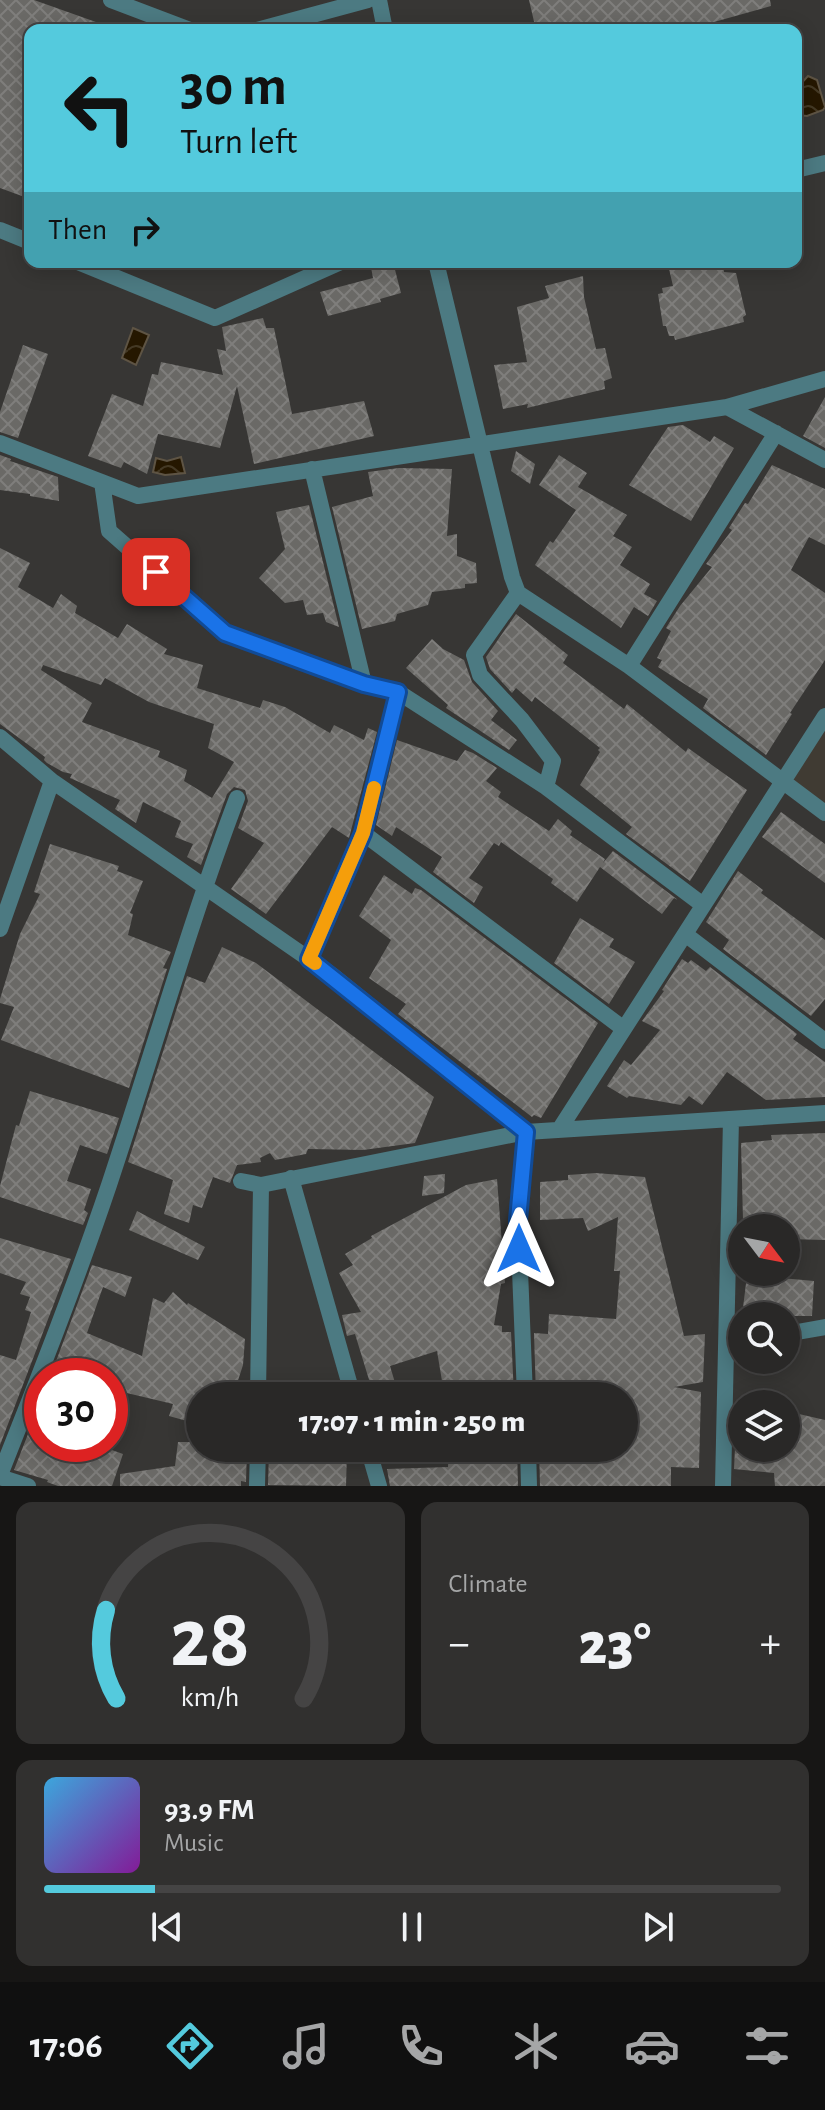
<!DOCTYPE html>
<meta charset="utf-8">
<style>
:root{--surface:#292827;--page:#31302f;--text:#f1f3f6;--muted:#a5a6a7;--line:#454444;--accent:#54cadd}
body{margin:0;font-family:"Alegreya Sans",sans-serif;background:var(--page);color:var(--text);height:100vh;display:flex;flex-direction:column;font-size:30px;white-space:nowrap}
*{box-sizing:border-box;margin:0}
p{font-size:26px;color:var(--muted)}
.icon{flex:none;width:44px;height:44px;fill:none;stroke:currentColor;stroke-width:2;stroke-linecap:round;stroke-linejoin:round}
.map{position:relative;height:1486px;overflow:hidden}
.details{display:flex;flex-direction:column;gap:16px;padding:16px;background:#171615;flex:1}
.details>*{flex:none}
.hud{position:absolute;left:24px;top:24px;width:778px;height:244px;border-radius:16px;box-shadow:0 4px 20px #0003,0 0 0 2px var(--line);background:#54cadd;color:#111;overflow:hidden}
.needle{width:52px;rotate:122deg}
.buttons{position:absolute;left:728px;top:1214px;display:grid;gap:16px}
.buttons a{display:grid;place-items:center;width:72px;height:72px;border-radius:50%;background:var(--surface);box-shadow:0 4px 20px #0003,0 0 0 2px var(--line);font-size:40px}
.speed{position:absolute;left:24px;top:1358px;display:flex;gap:16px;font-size:40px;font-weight:700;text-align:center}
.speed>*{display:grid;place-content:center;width:104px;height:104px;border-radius:50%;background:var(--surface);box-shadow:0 4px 20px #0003,0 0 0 2px var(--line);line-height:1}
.speed .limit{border:12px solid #d22;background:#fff;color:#111}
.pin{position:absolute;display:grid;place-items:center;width:68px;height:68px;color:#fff;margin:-34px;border-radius:16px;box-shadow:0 4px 12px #0006}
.me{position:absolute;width:88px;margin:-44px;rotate:0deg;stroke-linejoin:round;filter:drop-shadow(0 0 6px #0008)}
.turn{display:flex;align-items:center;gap:28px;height:168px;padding:0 24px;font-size:36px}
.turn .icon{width:104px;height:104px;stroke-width:2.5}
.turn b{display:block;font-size:56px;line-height:68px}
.then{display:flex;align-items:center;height:76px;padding:0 24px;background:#0003;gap:16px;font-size:30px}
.big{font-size:60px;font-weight:800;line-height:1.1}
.details .widget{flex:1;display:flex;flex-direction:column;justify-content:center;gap:12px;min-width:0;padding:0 28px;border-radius:16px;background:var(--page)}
.details .dial{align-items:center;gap:0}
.dial svg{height:208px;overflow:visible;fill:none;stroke:var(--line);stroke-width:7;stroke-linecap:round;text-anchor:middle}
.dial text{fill:var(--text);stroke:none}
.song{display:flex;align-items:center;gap:24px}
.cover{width:96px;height:96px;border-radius:12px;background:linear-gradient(135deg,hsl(200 70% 55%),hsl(290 70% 35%))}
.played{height:8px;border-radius:4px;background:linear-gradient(90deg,var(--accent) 15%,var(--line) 15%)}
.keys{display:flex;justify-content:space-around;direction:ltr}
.heat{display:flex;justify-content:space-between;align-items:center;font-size:44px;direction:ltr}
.details .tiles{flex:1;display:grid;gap:16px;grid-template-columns:1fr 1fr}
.widget:last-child{grid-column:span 2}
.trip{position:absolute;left:186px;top:1382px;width:452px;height:80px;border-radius:40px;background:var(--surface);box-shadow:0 4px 20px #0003,0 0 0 2px var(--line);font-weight:800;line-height:80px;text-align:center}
.dock{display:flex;height:128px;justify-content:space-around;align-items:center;background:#101010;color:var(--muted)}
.dock .icon{width:56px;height:56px}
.dock .active{color:var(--accent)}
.dock b{font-size:36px;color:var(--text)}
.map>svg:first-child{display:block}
</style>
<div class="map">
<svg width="825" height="1486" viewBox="0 0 825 1486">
<defs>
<pattern id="water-waves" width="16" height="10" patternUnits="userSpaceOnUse" patternTransform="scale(2)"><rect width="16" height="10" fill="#251700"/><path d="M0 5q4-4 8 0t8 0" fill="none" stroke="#443925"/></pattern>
<pattern id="building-cross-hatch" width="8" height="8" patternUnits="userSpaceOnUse" patternTransform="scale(2)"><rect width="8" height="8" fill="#6a6966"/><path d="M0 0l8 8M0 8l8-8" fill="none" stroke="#7f7e7c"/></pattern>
</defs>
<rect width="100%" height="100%" fill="#373634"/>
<path fill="#403b33" d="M 825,730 L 825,806 L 790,781 Z"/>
<path fill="url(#water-waves)" stroke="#5e5444" stroke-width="2" d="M 808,76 L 817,80 L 825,107 L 823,110 L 807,116 L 798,115 L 796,89 Z
M 133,328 L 149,335 L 136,365 L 122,358 Z
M 181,457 L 185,473 L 165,475 L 153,472 L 156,458 L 167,461 Z"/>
<path fill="url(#building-cross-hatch)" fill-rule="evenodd" d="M 0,0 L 34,0 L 110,27 L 110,30 L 30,30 L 30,199 L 0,188 Z
M 529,0 L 770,0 L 771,6 L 707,24 L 709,30 L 536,30 Z
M 370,262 L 393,262 L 401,293 L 380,299 L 381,302 L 328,316 L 320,292 L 373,278 Z
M 683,262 L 723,262 L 724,272 L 736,273 L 746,315 L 743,317 L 744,322 L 675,340 L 674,336 L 669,336 L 666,326 L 663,326 L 658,294 L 663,293 L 662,288 L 673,286 L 669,269 L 682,265 Z
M 583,276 L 584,297 L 596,349 L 605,348 L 612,378 L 604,381 L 605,389 L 527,408 L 528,404 L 503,409 L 494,365 L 527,362 L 517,307 L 549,298 L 545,286 Z
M 263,318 L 266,328 L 274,328 L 292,414 L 364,401 L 374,436 L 254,464 L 237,386 L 220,448 L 158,434 L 147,474 L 124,462 L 121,468 L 88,456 L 112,394 L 143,406 L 152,374 L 158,375 L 161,362 L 223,375 L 217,349 L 226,351 L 222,327 Z
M 23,345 L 48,354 L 18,438 L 0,432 L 0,412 Z
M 825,397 L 825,448 L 803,436 Z
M 683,425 L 710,442 L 714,436 L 734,448 L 691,521 L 629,485 L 668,427 Z
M 516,451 L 535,464 L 530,484 L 511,471 Z
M 0,455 L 11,459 L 10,461 L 58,477 L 59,501 L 30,496 L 30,494 L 0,490 Z
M 559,455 L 587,473 L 578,487 L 627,515 L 613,536 L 632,547 L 620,565 L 650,584 L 644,594 L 657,601 L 648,616 L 634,607 L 621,628 L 535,565 L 550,541 L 553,543 L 576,510 L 539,485 Z
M 772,465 L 825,489 L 825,545 L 809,537 L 791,570 L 825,593 L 825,660 L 790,713 L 792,714 L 766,755 L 703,708 L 708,699 L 658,667 L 662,660 L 657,658 L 671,631 L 666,628 L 680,606 L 712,567 L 706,564 L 732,530 L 729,528 L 745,503 L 748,504 Z
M 399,468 L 452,469 L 447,536 L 457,534 L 457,556 L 476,563 L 477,583 L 465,584 L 465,588 L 432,592 L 428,605 L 397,614 L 395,621 L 362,629 L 332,507 L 373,496 L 368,472 Z
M 309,505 L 339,627 L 326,622 L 323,613 L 307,615 L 303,600 L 285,603 L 259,578 L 285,549 L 276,512 Z
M 0,548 L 30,563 L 18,587 L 53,608 L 61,594 L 77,606 L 75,613 L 118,638 L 127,624 L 167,649 L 164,654 L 203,665 L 197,688 L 260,708 L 263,700 L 285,707 L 330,733 L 334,725 L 364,740 L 368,728 L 377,732 L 349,838 L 332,827 L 266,914 L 231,889 L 264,843 L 238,828 L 248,801 L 245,790 L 234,787 L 227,794 L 201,865 L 187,857 L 193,844 L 175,837 L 181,821 L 143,802 L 136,823 L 115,809 L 120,800 L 70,778 L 72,774 L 63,772 L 47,763 L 44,760 L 45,757 L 0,724 ZM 43,665 L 101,685 L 105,678 L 149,702 L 214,724 L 208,748 L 234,762 L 212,798 L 184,781 L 187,770 L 158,757 L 160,751 L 82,722 L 92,703 L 41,670 Z
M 516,614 L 568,655 L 563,663 L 624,709 L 627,704 L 686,752 L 688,748 L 747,790 L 690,881 L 626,834 L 632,827 L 580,785 L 600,752 L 598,750 L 600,748 L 535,697 L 532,702 L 516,688 L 512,693 L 490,669 L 486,657 Z
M 432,639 L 443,649 L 464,660 L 472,682 L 498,711 L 491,720 L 517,740 L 509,750 L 446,708 L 448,705 L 406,668 Z
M 397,740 L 457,761 L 465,750 L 473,753 L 497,768 L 486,781 L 501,792 L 498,797 L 549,831 L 558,819 L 572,831 L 570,835 L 605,859 L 603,863 L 613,851 L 678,900 L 674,898 L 662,914 L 600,867 L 577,902 L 551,883 L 553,879 L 501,842 L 499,846 L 494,843 L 469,878 L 483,887 L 474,903 L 433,872 L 442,857 L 396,827 L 392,836 L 376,825 Z
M 781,812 L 825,844 L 825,883 L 762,837 Z
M 50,844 L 119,866 L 117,871 L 143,881 L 130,913 L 133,914 L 128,935 L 171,952 L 163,968 L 167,969 L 129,1088 L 1,1040 L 14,1007 L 0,1003 L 0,999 L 20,934 L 40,894 L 34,892 Z
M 738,871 L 763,890 L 761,893 L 825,940 L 825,999 L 811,1016 L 723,949 L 729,940 L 706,922 Z
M 384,875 L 412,894 L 415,888 L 421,890 L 598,1023 L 541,1118 L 534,1115 L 532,1117 L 398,1014 L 406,1004 L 369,978 L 391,940 L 359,916 Z
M 580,918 L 614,939 L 609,947 L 635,962 L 609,1004 L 554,963 Z
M 222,947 L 256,963 L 434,1097 L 415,1143 L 363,1150 L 308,1149 L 306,1154 L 275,1160 L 270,1153 L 260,1158 L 261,1162 L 237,1165 L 230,1183 L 213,1177 L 202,1208 L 193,1205 L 189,1223 L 164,1214 L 173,1180 L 128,1162 L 187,976 L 205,983 Z
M 682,959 L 688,963 L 691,960 L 706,971 L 710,967 L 797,1034 L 793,1039 L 825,1062 L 825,1097 L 766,1100 L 727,1072 L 702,1105 L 689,1096 L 681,1105 L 629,1096 L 627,1098 L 607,1086 L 624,1060 L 631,1065 L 660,1030 L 642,1021 L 664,991 L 662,990 Z
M 30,1091 L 119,1118 L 107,1154 L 80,1145 L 67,1181 L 91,1189 L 84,1210 L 88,1213 L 83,1225 L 0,1197 L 0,1186 L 16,1125 L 19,1126 Z
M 825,1133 L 825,1240 L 786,1239 L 786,1221 L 743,1220 L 741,1143 L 772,1140 L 771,1135 Z
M 596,1173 L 645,1177 L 684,1336 L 705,1334 L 703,1382 L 674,1387 L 701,1392 L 699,1468 L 671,1467 L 671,1486 L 540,1486 L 539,1448 L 624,1448 L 624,1396 L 536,1396 L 534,1333 L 548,1334 L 549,1314 L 616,1319 L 620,1271 L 614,1271 L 618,1217 L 588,1231 L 583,1218 L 540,1220 L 540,1182 L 568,1180 L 568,1175 Z
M 445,1174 L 444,1193 L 422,1196 L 424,1176 Z
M 497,1179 L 505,1283 L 501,1284 L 494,1325 L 502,1326 L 502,1332 L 511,1332 L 514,1396 L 462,1396 L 461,1389 L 444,1393 L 437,1351 L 390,1366 L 399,1396 L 374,1396 L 355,1334 L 347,1336 L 342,1315 L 361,1312 L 339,1273 L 353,1265 L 345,1254 L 372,1238 L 371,1236 L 466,1185 Z
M 137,1211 L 205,1247 L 198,1260 L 129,1230 Z
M 0,1238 L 71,1259 L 0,1445 L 0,1355 L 16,1360 L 31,1312 L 25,1310 L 30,1297 L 20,1294 L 26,1282 L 0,1273 Z
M 92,1265 L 132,1277 L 125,1297 L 103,1287 L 87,1333 L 142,1356 L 153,1298 L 164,1303 L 173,1292 L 187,1305 L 188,1303 L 245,1339 L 243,1365 L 233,1396 L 200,1396 L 194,1423 L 169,1416 L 173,1404 L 110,1389 L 110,1376 L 79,1376 L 55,1364 Z
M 747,1275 L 814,1281 L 812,1316 L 742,1316 Z
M 42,1398 L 42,1444 L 95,1444 L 123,1454 L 112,1486 L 58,1486 L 47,1482 L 48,1480 L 14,1470 Z
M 786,1411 L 825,1420 L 825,1486 L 775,1486 L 774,1473 L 734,1469 L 735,1448 L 786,1448 Z
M 178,1442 L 200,1442 L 200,1448 L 247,1449 L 246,1482 L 241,1481 L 241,1486 L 120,1486 L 120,1474 L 175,1466 Z
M 275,1448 L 347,1452 L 346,1486 L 268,1485 L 269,1450 Z
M 449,1448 L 500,1450 L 500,1448 L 517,1448 L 518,1486 L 390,1486 L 387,1469 L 448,1467 Z"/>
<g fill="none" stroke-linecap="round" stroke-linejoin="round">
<path stroke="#4c7a82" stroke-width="16" d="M 111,0 L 190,30
M 379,0 L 385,30
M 257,30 L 368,0
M 796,170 L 825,163
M 0,230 L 30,242
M 78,262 L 215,318 L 341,262
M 436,262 L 512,577 L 518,593 L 629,666 L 825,813
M 727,407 L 825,460
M 0,443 L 138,496 L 727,407 L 825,379
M 312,469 L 364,684
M 102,482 L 109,531 L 225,633 L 364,684 L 398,692 L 546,787 L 703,905
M 518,593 L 474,655 L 480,675 L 522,720 L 553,761 L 546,787
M 629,666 L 776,433
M 0,737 L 52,781 L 332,975 L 526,1132 L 518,1220 L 525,1396
M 363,833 L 624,1029
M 0,929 L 52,781
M 685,934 L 825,1041
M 309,959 L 363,833 L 398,692
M 559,1130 L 825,716
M 291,1178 L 353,1396
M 241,1181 L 261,1185 L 526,1132 L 825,1113
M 786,1334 L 825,1327
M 258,1396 L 261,1185
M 368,1448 L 379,1486
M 528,1448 L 529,1486
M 0,1475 C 38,1379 76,1283 109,1185 C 152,1056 189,925 237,798
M 0,1477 L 28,1486
M 257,1486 L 258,1448
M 723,1486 L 731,1119"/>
</g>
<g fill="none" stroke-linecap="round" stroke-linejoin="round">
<defs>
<path id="route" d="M 156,572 L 225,633 L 364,684 L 398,692 L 363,833 L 309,959 L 526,1132 L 518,1220 L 519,1249"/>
</defs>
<use href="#route" stroke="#114b97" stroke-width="20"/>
<use href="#route" stroke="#1a73e8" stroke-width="14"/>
<path stroke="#f59e0b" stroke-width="14" d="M 315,963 L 309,959 L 363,833 L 374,788"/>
</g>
</svg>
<div class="buttons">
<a><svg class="needle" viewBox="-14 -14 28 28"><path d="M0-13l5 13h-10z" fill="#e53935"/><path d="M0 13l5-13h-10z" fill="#a5a6a7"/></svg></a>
<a><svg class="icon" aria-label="search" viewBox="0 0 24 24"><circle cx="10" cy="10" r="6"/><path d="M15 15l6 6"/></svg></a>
<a><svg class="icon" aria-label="layers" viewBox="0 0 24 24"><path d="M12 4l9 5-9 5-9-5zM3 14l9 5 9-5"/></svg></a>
</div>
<div class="speed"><div class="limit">30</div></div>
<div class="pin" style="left:156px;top:572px;background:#d93025"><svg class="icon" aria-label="arrive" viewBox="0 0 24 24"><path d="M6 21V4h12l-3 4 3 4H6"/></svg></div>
<svg class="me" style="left:519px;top:1249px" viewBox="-20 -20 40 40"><path d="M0-17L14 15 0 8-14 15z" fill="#1a73e8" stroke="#fff" stroke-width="4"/></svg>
<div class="trip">17:07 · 1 min · 250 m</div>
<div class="hud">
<div class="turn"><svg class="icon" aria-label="left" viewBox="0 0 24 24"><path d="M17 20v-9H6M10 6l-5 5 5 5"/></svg><div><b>30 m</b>Turn left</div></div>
<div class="then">Then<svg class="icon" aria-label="right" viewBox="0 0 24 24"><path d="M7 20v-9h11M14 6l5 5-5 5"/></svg></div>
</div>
</div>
<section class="details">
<div class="tiles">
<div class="widget dial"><svg viewBox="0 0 100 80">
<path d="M14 69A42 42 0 1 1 86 69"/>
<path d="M14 69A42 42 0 0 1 10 35" stroke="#54cadd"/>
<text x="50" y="56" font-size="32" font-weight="700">28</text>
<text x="50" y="72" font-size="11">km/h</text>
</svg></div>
<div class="widget"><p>Climate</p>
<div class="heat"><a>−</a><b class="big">23°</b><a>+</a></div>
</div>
<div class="widget">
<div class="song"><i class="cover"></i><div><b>93.9 FM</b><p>Music</p></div></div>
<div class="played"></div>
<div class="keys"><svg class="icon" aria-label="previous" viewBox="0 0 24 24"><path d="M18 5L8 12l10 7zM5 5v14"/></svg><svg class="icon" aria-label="pause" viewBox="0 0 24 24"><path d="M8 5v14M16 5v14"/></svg><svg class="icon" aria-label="next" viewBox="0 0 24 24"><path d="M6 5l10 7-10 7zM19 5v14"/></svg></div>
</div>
</div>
</section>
<nav class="dock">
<b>17:06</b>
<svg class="icon active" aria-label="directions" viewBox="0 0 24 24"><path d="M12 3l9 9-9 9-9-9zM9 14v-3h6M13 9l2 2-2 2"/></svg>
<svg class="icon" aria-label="music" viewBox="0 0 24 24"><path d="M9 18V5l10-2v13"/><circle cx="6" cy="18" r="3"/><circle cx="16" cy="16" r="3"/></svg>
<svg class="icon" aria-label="phone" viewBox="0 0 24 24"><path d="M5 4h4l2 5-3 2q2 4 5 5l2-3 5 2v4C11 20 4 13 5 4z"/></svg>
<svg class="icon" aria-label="climate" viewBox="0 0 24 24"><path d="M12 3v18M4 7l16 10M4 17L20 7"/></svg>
<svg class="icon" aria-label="car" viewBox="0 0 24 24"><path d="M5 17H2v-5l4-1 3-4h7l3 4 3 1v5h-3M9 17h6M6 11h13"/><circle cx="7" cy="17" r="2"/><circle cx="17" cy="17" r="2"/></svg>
<svg class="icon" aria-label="filters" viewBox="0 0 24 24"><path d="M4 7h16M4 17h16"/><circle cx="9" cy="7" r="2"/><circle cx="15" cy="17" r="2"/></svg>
</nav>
